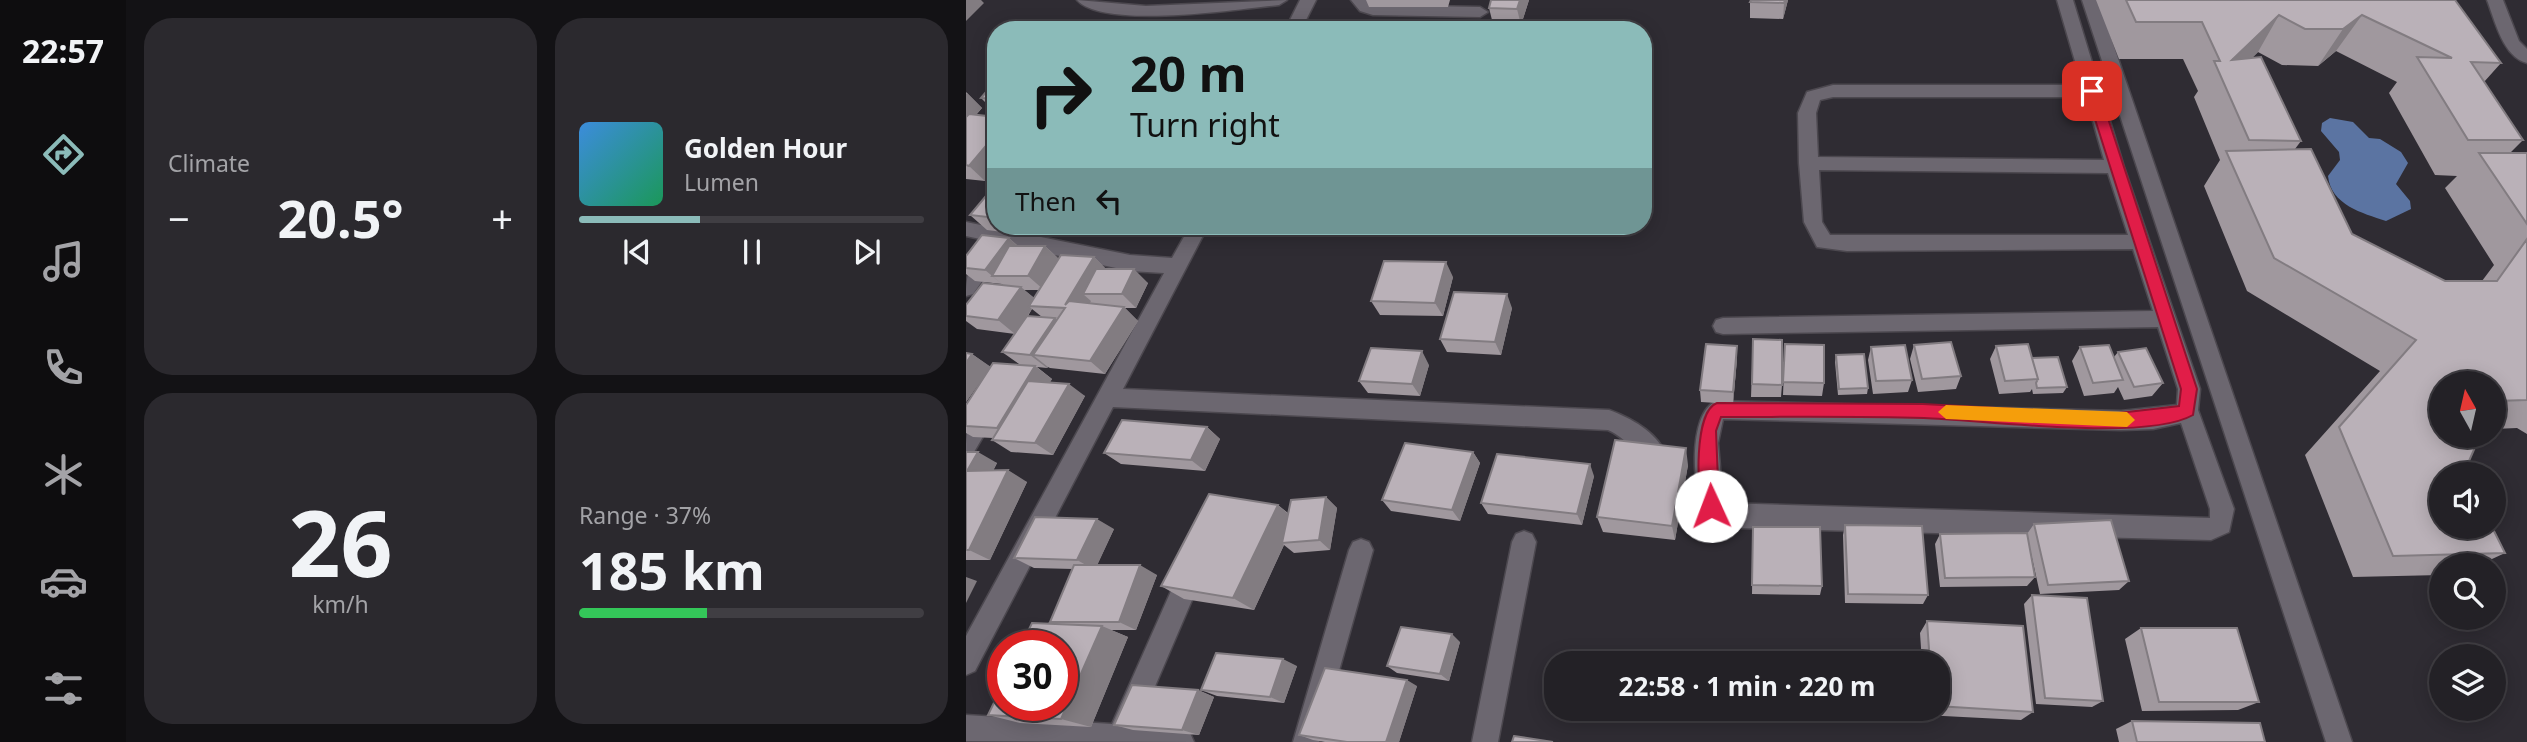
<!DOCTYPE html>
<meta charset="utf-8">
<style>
:root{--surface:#232126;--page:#2b292e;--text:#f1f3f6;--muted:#a3a3a7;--line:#403e43;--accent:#8bbbb9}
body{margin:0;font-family:"Noto Sans",sans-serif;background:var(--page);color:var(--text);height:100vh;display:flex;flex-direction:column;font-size:26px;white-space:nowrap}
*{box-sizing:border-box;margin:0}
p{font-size:23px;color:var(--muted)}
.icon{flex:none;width:38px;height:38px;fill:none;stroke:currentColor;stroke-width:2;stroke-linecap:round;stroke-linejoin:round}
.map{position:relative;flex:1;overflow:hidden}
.drawer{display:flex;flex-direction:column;gap:18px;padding:18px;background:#131215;width:840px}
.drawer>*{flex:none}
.hud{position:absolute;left:21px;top:21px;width:665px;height:214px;border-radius:28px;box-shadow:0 4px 18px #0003,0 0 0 2px var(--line);background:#8bbbb9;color:#111;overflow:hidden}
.needle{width:46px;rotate:352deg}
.controls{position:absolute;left:1463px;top:371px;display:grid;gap:14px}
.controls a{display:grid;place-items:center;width:77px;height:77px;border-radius:50%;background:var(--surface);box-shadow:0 4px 18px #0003,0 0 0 2px var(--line);font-size:35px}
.speed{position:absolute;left:21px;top:630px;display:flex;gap:14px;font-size:35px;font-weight:700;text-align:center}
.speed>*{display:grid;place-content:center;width:91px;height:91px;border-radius:50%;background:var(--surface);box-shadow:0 4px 18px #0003,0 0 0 2px var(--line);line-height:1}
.speed .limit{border:10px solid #d22;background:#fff;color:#111}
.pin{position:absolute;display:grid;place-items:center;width:60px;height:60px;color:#fff;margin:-30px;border-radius:14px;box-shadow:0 4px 10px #0006}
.me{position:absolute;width:77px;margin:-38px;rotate:358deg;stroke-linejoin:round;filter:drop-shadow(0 0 5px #0008)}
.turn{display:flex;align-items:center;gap:24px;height:147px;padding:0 28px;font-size:32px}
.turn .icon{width:91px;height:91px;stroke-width:2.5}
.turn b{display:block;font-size:49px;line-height:60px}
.then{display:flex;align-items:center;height:66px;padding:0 28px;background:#0003;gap:14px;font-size:26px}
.big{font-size:52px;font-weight:700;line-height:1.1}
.drawer .tile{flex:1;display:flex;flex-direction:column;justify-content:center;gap:10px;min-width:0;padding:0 24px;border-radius:28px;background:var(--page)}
.drawer .dial{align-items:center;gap:0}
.dial b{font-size:91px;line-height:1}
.song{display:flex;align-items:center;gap:21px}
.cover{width:84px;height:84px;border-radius:10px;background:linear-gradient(135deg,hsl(210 70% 55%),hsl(150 70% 35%))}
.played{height:7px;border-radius:4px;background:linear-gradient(90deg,var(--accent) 35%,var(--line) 35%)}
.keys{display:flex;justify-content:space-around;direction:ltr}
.heat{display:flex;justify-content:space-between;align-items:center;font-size:38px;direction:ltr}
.charge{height:10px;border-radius:5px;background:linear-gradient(90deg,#34c759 37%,var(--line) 0)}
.drawer .tiles{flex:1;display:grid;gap:18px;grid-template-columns:repeat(2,1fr)}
.trip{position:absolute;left:578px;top:651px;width:406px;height:70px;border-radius:28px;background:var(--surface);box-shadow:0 4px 18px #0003,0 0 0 2px var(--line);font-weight:700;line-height:70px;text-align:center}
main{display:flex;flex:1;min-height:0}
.tabs{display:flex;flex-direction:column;width:126px;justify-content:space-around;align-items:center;background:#0e0d0f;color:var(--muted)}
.tabs .icon{width:49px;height:49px}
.tabs .on{color:var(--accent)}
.tabs b{font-size:32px;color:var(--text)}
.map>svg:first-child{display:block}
</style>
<main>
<nav class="tabs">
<b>22:57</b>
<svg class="icon on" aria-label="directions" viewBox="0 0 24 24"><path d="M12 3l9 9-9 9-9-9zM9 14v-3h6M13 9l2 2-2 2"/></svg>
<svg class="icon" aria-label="music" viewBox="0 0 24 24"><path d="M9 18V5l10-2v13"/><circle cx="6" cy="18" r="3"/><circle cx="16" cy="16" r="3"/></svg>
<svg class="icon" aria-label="phone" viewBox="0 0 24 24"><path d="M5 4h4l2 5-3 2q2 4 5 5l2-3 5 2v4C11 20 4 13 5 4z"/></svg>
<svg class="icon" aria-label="climate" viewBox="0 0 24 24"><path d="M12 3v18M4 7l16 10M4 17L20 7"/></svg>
<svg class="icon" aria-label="car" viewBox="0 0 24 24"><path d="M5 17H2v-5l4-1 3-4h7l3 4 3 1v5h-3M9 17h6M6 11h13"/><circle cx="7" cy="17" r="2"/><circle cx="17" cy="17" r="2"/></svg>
<svg class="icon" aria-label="filters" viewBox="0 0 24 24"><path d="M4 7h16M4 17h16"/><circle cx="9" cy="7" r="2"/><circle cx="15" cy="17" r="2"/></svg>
</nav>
<section class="drawer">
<div class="tiles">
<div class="tile"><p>Climate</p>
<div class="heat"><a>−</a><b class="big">20.5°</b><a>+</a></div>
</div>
<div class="tile">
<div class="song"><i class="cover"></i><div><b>Golden Hour</b><p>Lumen</p></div></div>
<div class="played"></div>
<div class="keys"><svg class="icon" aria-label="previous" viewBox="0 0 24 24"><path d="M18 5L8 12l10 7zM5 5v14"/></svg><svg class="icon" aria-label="pause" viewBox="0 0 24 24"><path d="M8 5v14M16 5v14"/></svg><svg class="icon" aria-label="next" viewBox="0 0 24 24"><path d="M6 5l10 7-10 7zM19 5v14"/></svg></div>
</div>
<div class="tile dial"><b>26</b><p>km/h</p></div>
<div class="tile"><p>Range · 37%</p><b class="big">185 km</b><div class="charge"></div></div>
</div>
</section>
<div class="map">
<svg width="1561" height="742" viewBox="0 0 1561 742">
<rect width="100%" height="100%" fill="#2f2c33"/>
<path fill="#5b74a2" d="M 1364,118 L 1387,122 L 1403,138 L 1414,139 L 1435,152 L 1442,163 L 1430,184 L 1444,201 L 1445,209 L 1420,221 C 1396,213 1365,205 1362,176 L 1374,160 L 1373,152 L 1355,131 L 1356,123 Z"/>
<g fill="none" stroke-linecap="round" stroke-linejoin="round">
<defs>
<path id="minor" d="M 111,0 L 180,6 L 321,0 L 313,5 C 273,9 138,30 111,0 Z
M 334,0 L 350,0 L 335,30 L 319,30 Z
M 385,0 L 401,0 L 407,5 L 514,7 L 522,12 L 514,17 L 407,15 L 394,11 Z
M 1091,0 L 1107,0 L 1158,167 L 1234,389 L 1232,410 L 1268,509 L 1263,532 L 1245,540 L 772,528 L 742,521 C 726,499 720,412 751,401 L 1155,411 L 1211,405 L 1212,389 L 1192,327 L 757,334 L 750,332 L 747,326 L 750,320 L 757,318 L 1187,311 L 1167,249 L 881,251 L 851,247 L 838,222 L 833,163 L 832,113 L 841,92 L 867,85 L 1116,85 ZM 867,97 L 1120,97 L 1138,160 L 852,157 L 850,113 L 854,100 ZM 853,170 L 1142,173 L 1162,235 L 864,235 L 856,222 ZM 757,419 L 1155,430 L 1187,429 L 1215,423 L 1244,509 L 1244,518 L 757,503 L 752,443 Z
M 1116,0 L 1132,0 L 1386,742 L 1360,742 Z
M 1521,0 L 1537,0 L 1553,41 L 1561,49 L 1561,63 C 1537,57 1529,21 1521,0 Z
M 0,222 L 164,255 L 206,258 L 224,226 L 242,226 L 157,389 L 643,410 C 665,418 690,432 700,454 L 697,461 L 689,464 C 670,457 660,437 642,430 L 147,407 L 9,671 L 0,675 L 0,636 L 198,273 L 164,271 L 0,236 Z
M 24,249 L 34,256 L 7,294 L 0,296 C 0,277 3,255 24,249 Z
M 21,402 L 29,404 L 32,411 L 8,452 L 0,455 C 0,435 0,410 21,402 Z
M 558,531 L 566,534 L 570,542 L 532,742 L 506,742 L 546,542 L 550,534 Z
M 395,539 L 403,542 L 407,550 L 353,742 L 327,742 L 383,550 L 387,542 Z
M 226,560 L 235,564 L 238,572 L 172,726 L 215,729 L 224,733 L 228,742 L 0,741 L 0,715 L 146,724 L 217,564 Z"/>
</defs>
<use href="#minor" stroke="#4c484f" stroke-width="3"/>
<use href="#minor" fill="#6c6770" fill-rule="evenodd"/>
</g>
<path fill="#a0989e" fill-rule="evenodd" d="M 400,0 L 484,0 L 482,7 L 403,7 Z
M 525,0 L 563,0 L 555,25 L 527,24 L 523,8 Z
M 822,0 L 817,19 L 784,18 L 784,2 Z
M 1130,0 L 1489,0 L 1535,63 L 1518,82 L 1557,140 L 1544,153 L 1561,153 L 1561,434 L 1551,428 L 1528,429 L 1528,383 L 1499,470 L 1539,553 L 1513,565 L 1475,565 L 1475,575 L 1387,577 L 1339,455 L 1414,371 L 1281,291 L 1238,186 L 1254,160 L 1228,97 L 1232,91 L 1217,59 L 1153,59 ZM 1370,51 L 1431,82 L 1423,93 L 1469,175 L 1491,176 L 1479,188 L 1528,265 L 1516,281 L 1479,281 L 1386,234 L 1329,149 L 1335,141 L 1286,58 L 1292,52 L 1316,65 L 1352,66 Z
M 30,80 L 30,113 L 15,98 Z
M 0,92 L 16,108 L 10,115 L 30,117 L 30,168 L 19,181 L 0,179 Z
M 30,184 L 30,226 L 66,226 L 59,235 L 21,230 L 4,215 Z
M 117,226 L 181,226 L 177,233 L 118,227 Z
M 43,238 L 52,246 L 79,246 L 93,259 L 128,257 L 140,269 L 182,283 L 170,308 L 159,308 L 172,321 L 139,374 L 84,368 L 82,367 L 81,368 L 71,367 L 86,379 L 84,382 L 119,396 L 87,455 L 45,452 L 26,440 L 27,438 L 7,437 L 0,433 L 0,405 L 20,373 L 0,402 L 0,353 L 6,354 L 24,367 L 53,364 L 36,352 L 49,334 L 11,329 L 0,321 L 0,305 L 37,285 L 36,284 L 9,281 L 0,274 L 0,256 ZM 58,290 L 73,290 L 68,298 ZM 66,309 L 76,317 L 62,316 Z
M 487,277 L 477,316 L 414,315 L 405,301 Z
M 546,308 L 535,355 L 481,352 L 474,339 Z
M 787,339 L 816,385 L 815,397 L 785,397 Z
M 819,344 L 858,383 L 856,396 L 817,395 Z
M 948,345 L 995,376 L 990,389 L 952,392 L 944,359 Z
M 771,346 L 771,359 L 767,404 L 735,402 L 734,390 Z
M 1030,346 L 1066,358 L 1101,387 L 1097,393 L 1067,394 L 1066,389 L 1064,392 L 1033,394 L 1024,359 Z
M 905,347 L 946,380 L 942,392 L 907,394 L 902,360 Z
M 1114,347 L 1148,357 L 1152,352 L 1197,383 L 1186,396 L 1158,400 L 1152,387 L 1148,393 L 1118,396 L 1106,361 Z
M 870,355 L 902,388 L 901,394 L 872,395 L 869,362 Z
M 463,365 L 454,396 L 402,393 L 393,381 Z
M 241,427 L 254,439 L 239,471 L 155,464 L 138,453 Z
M 0,452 L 31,463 L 27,471 L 61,482 L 24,560 L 0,560 Z
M 507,452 L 514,463 L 494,521 L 425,511 L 416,500 Z
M 722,465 L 709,540 L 637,532 L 631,517 Z
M 628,476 L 616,525 L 522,514 L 515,503 Z
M 360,497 L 371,508 L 364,550 L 328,553 L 318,545 L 288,610 L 218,599 L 195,586 L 312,505 L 322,513 Z
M 1068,524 L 1163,581 L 1153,590 L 1074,594 L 1061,535 L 1069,577 L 1061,586 L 974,587 L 969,544 L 974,534 L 1061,534 Z
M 879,525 L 962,595 L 957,604 L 879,603 L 877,535 Z
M 787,527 L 856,586 L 854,595 L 786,594 Z
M 148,529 L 131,565 L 191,575 L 170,630 L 145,630 L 162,637 L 125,727 L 54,723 L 22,715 L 89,624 L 84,622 L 107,569 L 68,568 L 48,558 Z
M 1066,595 L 1137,701 L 1126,707 L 1070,704 L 1058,604 Z
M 961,621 L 1067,712 L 1055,720 L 958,715 L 958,709 L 971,709 L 971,663 L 956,663 L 954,633 Z
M 1175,628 L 1293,702 L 1272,710 L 1176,711 L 1159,639 Z
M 494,642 L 483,681 L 431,673 L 421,666 Z
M 331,666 L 318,703 L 251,696 L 235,690 Z
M 451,686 L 433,742 L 359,742 L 347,740 L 333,735 Z
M 232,690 L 248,697 L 233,735 L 167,730 L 148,725 Z
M 1166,721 L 1299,742 L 1153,742 L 1150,729 Z"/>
<path fill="#827c81" d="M 0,0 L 15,0 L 18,3 L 0,21 Z
M 554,0 L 563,0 L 555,25 L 551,9 Z
M 819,0 L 822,0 L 817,19 L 818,3 Z
M 1313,15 L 1292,52 L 1258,84 L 1266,60 Z
M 1396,15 L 1370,51 L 1352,66 L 1377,29 Z
M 513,21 L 516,30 L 511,30 Z
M 1,93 L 16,108 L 0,126 L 0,94 Z
M 30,134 L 30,168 L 19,181 L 3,166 Z
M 50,226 L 66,226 L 59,235 Z
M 170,226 L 181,226 L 177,233 Z
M 43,238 L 59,253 L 26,276 L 36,284 L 19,270 Z
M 79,246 L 94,260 L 78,290 L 62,276 Z
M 128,257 L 142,271 L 117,294 L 125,301 L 115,319 L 99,305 Z
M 480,262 L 487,277 L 477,316 L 469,303 Z
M 168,269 L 182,283 L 170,308 L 156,294 Z
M 55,287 L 72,301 L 63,306 L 66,309 L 49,334 L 32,320 Z
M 541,294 L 546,308 L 535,355 L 529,342 Z
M 158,307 L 172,321 L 139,374 L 124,361 Z
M 89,318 L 105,332 L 67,355 L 82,367 L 81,368 L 64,355 Z
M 771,346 L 771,359 L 767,404 L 767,392 Z
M 456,351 L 463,365 L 454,396 L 446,384 Z
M 6,354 L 25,367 L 0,402 L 0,363 Z
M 69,366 L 86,379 L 49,440 L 31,428 Z
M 103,384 L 119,396 L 87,455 L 69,443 Z
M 241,427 L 254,439 L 239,471 L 225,460 Z
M 720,448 L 722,465 L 709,540 L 706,526 Z
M 12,452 L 31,463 L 21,482 L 1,471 Z
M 507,452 L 514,463 L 494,521 L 486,510 Z
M 624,464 L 628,476 L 616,525 L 611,514 Z
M 42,470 L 61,482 L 24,560 L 3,550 Z
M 360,497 L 371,508 L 364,550 L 353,540 Z
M 312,505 L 329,520 L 316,543 L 318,545 L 288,610 L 267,598 Z
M 131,519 L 148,529 L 129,570 L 111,560 Z
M 174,565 L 191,575 L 170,630 L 153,622 Z
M 0,577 L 11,581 L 0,603 Z
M 136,626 L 162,637 L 125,727 L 95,719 Z
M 486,634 L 494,642 L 483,681 L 474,674 Z
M 317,659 L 331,666 L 318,703 L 304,697 Z
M 441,680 L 451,686 L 433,742 L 420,742 Z
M 232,690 L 248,697 L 233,735 L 216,730 Z"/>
<path fill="#bab1b8" stroke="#827c81" stroke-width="2" d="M 525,0 L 554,0 L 551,9 L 523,8 Z
M 785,0 L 819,0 L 818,3 L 784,2 Z
M 1160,0 L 1489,0 L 1535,63 L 1505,62 L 1557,140 L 1502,140 L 1451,57 L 1486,58 L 1396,15 L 1377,29 L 1339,29 L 1313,15 L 1266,60 L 1295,57 L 1335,141 L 1283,140 L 1248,61 L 1254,61 L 1236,22 L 1170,22 Z
M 457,20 L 513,21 L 511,30 L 453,30 Z
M 364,22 L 425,23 L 423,30 L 360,30 Z
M 94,23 L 127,27 L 125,30 L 88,30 Z
M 30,80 L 30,99 L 15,98 Z
M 3,114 L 30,117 L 30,134 L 3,166 L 0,165 L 0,117 Z
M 1345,149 L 1386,234 L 1479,281 L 1531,281 L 1561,239 L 1561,400 L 1529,401 L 1528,405 L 1528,383 L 1475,383 L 1475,436 L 1514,436 L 1499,470 L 1501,474 L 1475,474 L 1475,527 L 1526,527 L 1539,553 L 1427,556 L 1373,427 L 1450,340 L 1308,258 L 1260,151 Z
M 1513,153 L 1561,153 L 1561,224 Z
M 30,184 L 30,218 L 4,215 Z
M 16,235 L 43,238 L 19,270 L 0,268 L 0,256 Z
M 43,246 L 79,246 L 62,276 L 26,276 Z
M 95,255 L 128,257 L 99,305 L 103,301 L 158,307 L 124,361 L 67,355 L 99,308 L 63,306 Z
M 418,261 L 480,262 L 469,303 L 405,301 Z
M 130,269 L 168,269 L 156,294 L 117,294 Z
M 17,283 L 55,287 L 32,320 L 0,316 L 0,305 Z
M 488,292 L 541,294 L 529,342 L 474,339 Z
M 61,316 L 89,318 L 64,355 L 36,352 Z
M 787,339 L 816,340 L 816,385 L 786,384 Z
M 985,342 L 995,376 L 956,379 L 948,345 Z
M 740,344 L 771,346 L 767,392 L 734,390 Z
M 819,344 L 858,345 L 858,383 L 817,382 Z
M 1062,344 L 1072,379 L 1039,381 L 1030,346 Z
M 939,345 L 946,380 L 910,381 L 905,347 Z
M 1143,345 L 1157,380 L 1127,383 L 1114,347 Z
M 405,348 L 456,351 L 446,384 L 393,381 Z
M 1180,348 L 1197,383 L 1168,387 L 1152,352 Z
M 0,353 L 6,354 L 0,363 Z
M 898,354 L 902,388 L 873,389 L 870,355 Z
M 1092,357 L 1101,387 L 1071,388 L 1070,383 L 1072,379 L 1066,358 Z
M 27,363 L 69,366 L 31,428 L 0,426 L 0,405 Z
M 62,381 L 103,384 L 69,443 L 26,440 Z
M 156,420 L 241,427 L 225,460 L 138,453 Z
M 649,440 L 720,448 L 706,526 L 631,517 Z
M 439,443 L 507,452 L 486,510 L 416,500 Z
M 0,452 L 12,452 L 1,471 L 42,470 L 3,550 L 0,550 Z
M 531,454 L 624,464 L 611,514 L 515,503 Z
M 243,494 L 312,505 L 267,598 L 195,586 Z
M 360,497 L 353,540 L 316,543 L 325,500 Z
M 69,517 L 131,519 L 111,560 L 48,558 Z
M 1145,520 L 1163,581 L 1082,585 L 1068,524 Z
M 879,525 L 956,526 L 962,595 L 882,594 Z
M 787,527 L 854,527 L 856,586 L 786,585 Z
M 1061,533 L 1069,577 L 979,578 L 974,534 Z
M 108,565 L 174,565 L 153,622 L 84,622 Z
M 1066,595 L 1121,598 L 1137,701 L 1079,698 Z
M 961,621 L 1057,626 L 1067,712 L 971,706 L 971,663 L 964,663 Z
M 66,623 L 136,626 L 95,719 L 22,715 L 37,684 L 37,705 L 96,705 L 96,646 L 55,646 Z
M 435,627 L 486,634 L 474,674 L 421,666 Z
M 1175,628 L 1271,628 L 1293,702 L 1193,702 Z
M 250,653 L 317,659 L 304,697 L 235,690 Z
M 359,668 L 441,680 L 420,742 L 381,742 L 333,735 Z
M 166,685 L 232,690 L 216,730 L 148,725 Z
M 1166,721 L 1294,723 L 1299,742 L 1171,742 Z
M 548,736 L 587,742 L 546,742 Z"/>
<path fill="#e11d48" stroke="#92132f" stroke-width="2" d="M 1126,87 L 1133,91 L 1231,389 L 1227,415 C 1179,442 1019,420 958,418 C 890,416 822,417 755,417 L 750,431 L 753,506 L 751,512 L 745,514 L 738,512 C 730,492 728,411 751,403 L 957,404 L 1144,414 L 1213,406 L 1215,389 L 1120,91 Z"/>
<path fill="#f59e0b" d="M 980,405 L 1161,412 L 1169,420 L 1161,427 L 980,419 L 972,412 Z"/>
</svg>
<div class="controls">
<a><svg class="needle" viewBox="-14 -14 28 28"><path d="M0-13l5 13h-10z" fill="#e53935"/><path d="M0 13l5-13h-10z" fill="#a3a3a7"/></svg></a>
<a><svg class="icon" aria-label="sound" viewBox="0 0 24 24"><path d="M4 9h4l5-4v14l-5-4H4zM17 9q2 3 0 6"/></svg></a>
<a><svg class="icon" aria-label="search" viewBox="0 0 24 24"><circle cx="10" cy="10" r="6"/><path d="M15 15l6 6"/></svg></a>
<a><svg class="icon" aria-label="layers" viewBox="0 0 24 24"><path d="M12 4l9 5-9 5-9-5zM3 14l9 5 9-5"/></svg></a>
</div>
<div class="speed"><div class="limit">30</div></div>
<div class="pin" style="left:1126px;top:91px;background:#d93025"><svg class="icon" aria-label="arrive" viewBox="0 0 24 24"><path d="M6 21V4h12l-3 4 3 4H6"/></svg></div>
<svg class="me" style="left:745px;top:506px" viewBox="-20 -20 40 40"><circle r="19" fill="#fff"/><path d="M0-13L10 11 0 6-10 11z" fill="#e11d48"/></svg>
<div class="trip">22:58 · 1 min · 220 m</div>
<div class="hud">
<div class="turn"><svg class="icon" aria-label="right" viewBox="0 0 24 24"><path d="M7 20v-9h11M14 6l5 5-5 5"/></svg><div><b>20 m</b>Turn right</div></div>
<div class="then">Then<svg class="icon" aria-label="left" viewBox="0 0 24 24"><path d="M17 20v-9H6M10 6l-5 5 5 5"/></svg></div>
</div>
</div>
</main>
